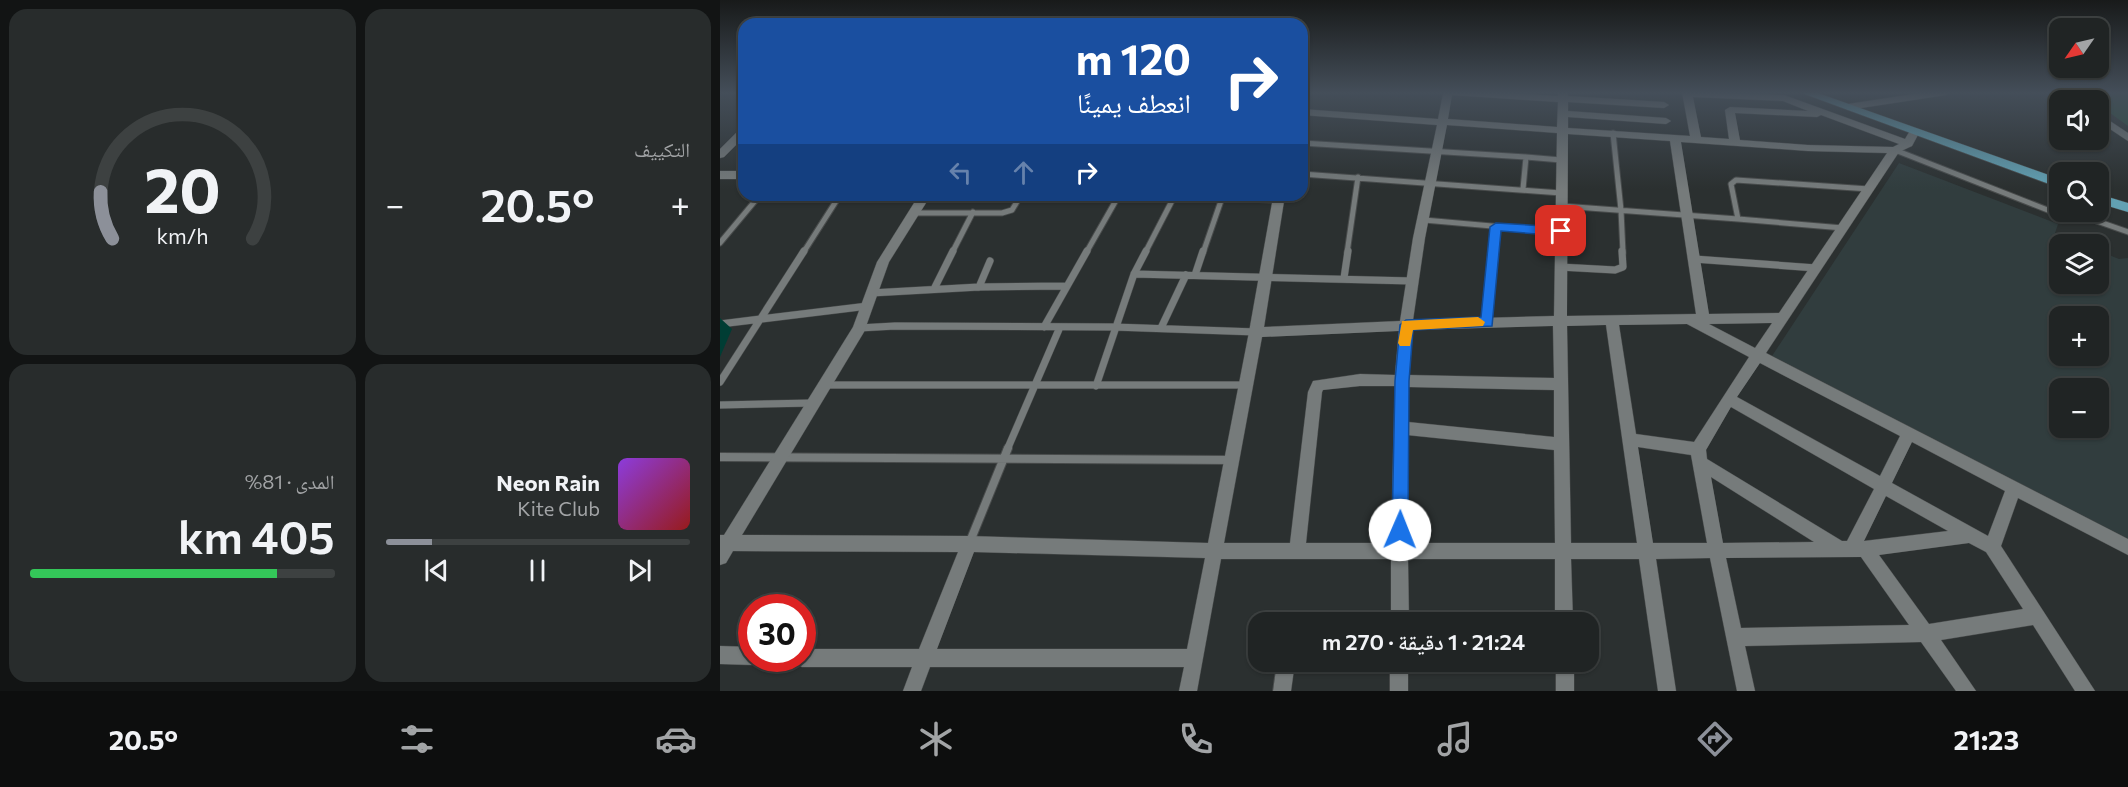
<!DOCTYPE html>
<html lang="ar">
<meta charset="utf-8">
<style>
:root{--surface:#202424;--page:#282c2c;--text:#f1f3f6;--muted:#a2a4a6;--line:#3d4141;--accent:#8c9099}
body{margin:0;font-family:Commissioner,"Noto Naskh Arabic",sans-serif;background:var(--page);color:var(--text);direction:rtl;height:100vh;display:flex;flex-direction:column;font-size:22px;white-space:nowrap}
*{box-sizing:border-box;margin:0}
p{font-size:20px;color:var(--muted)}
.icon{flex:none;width:33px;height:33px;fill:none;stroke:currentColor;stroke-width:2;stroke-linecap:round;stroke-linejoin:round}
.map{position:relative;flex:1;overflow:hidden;direction:ltr}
.sheet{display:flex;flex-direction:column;gap:9px;padding:9px;background:#121414;width:720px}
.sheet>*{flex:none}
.hud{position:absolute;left:18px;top:18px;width:570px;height:183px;border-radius:18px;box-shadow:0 2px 4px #0004,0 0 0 2px var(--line);direction:rtl;background:#1a4fa0;color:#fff;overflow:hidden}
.needle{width:39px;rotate:236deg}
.fabs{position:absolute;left:1329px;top:18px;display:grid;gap:12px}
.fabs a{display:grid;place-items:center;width:60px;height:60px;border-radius:12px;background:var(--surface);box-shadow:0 2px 4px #0004,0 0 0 2px var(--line);font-size:30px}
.speed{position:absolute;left:18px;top:594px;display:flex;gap:12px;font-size:30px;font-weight:700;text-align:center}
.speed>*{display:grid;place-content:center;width:78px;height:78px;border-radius:50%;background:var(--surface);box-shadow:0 2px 4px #0004,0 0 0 2px var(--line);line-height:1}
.speed .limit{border:9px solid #d22;background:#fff;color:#111}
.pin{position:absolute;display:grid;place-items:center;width:51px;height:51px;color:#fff;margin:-26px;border-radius:12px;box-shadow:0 3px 9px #0006}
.me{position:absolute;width:66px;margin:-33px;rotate:1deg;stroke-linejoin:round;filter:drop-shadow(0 0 4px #0008)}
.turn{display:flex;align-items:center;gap:21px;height:126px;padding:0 18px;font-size:27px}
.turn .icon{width:78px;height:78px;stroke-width:2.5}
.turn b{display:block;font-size:42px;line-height:51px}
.lanes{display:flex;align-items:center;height:57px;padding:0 18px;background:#0003;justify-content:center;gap:30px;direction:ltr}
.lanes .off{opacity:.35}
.big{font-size:45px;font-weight:600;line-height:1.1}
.sheet .tile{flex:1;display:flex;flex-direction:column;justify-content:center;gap:9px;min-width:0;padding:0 21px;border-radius:18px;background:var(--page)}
.sheet .dial{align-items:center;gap:0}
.dial svg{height:156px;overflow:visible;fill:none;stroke:var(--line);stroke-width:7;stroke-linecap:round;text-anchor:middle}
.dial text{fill:var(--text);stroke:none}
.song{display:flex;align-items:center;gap:18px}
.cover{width:72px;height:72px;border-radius:9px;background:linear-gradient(135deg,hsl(270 70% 55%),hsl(0 70% 35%))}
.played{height:6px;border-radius:3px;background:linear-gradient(90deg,var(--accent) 15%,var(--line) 15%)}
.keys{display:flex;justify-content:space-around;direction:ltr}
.heat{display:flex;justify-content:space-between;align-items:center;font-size:33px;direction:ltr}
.charge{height:9px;border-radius:4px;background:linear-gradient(90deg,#34c759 81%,var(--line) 0)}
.sheet .tiles{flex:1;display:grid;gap:9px;grid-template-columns:repeat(2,1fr)}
.trip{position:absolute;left:528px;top:612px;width:351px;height:60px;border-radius:18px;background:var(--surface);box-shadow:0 2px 4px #0004,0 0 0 2px var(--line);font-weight:600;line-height:60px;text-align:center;direction:rtl}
.menu{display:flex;height:96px;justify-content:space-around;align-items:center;background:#0d0e0e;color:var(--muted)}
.menu .icon{width:42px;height:42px}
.menu .current{color:var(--accent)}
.menu b{font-size:27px;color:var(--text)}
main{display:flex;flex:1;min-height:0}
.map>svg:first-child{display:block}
</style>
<main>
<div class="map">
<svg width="1408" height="691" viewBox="0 0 1408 691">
<rect width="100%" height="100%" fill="#2b3030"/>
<path fill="#313d3e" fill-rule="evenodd" d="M 1179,163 L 1338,224 L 1335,233 L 1362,244 L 1340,244 L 1340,284 L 1378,284 L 1379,251 L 1399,259 L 1408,258 L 1408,539 L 1052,356 ZM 1340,316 L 1378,316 L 1378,356 L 1340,356 ZM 1340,388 L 1378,388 L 1378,428 L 1340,428 Z"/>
<path fill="#284e3a" d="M 1360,92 L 1408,92 L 1408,126 L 1379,105 L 1378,100 L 1372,100 Z"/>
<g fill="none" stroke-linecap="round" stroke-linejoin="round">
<defs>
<path id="service-far2" d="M 893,133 L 901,210 L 903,253
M 582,143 L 806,157
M 1175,150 L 1348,218 L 1350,212
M 582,174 L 841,193
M 803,189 L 806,157 L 841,160
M 842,206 L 1018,219 L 1011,184 L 1016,180 L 1149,189
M 1351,212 L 1408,232
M 193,213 L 282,213 L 292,210 L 301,195
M 1018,219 L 1123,228
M 704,220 L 841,232
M 0,243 L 40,195
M 83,253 L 120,195
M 232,253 L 253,212
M 366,253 L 399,195
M 425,253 L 455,195
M 483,253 L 503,195
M 627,253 L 638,177
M 774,253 L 776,227"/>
<path id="service-far1" d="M 974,259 L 1096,268
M 840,267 L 895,270 L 903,267 L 902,251
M 414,274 L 692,281
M 475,275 L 483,251
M 624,278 L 628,251
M 259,287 L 270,261
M 214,289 L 233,251
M 151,293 L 259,287 L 346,286
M 768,322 L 774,251
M 0,324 L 148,306
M 324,327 L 367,251
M 139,328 L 175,326 L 394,327 L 536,332
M 441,328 L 466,275
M 0,382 L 84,251
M 106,385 L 526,385
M 376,386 L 414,274 L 426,251
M 0,405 L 93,403
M 287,450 L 340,327"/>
<path id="service" d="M 0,457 L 511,460
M 249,544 L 288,448"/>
<path id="minor" d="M 582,92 L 588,92 L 586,97 L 582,98 Z
M 720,92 L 774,92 L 838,96 L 838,92 L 848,92 L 848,96 L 944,102 L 949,105 L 944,108 L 848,102 L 848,111 L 946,118 L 951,121 L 946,124 L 848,117 L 848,128 L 970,136 L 962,92 L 1064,95 L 1185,139 L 1191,129 L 1199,129 L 1200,131 L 1192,146 L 1179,152 L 1046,353 L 1408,539 L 1408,555 L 1298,498 L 1281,546 L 1375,691 L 1355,691 L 1313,625 L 1221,640 L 1256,691 L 1236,691 L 1201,642 L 1025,646 L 1035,691 L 1017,691 L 990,558 L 936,559 L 956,691 L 938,691 L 919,559 L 851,559 L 853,622 L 835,622 L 835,559 L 688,559 L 689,622 L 671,622 L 671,559 L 501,559 L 477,691 L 459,691 L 464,667 L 210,667 L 201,691 L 183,691 L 192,667 L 82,667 L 76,664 L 73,658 L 82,658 L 82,649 L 199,649 L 238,552 L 13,551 L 6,563 L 0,565 L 0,535 L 4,535 L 133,327 L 157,262 L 199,195 L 211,195 L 169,262 L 144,332 L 22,535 L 249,536 L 488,543 L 529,332 L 552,203 L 440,199 L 434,195 L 565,195 L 544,327 L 680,321 L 693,238 L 717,125 L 582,115 L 582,109 L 718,119 L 723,94 ZM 732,95 L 838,102 L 837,127 L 728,119 ZM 973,97 L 1063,101 L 1088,111 L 1010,107 L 1005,110 L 1009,139 L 981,137 ZM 1015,113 L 1097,117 L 1101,115 L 1179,144 L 1173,147 L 1088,145 L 1020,140 ZM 727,125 L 837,133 L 834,316 L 693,320 L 705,238 ZM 848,134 L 950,141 L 976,314 L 847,316 ZM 961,142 L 1088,151 L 1167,153 L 1059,313 L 989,314 ZM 1052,323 L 1035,348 L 989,324 ZM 967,324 L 1029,357 L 974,442 L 916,434 L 899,325 ZM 886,325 L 917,543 L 851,543 L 847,326 ZM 833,326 L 834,378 L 689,375 L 692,330 ZM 679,331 L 675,375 L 640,374 L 593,381 L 588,392 L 570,543 L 504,543 L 542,337 ZM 1040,363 L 1180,436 L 1160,476 L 1017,397 ZM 640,386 L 675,386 L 671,543 L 586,543 L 602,392 L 603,390 ZM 689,387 L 834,390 L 834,437 L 688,422 ZM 1011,407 L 1154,489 L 1127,541 L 1122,541 L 987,459 L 986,450 ZM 687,435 L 834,450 L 835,543 L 687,543 ZM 1192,442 L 1285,491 L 1268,536 L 1172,483 ZM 918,447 L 971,455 L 987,543 L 933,543 ZM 991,477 L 1094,542 L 1003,543 ZM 1166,496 L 1228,531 L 1144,541 ZM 1249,543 L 1266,552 L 1303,609 L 1209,624 L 1159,555 ZM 254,552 L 485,558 L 467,649 L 217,649 ZM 1141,557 L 1189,625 L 1021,628 L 1006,558 Z
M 1207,92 L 1231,92 L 1226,95 L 1128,110 L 1123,107 L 1128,104 Z
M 1341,92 L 1353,92 L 1363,100 L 1352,100 Z
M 1378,113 L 1408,133 L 1408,141 L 1378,121 Z
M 24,128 L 24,137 L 4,157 L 0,158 L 0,149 L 20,129 Z
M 0,171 L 24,171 L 24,179 L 0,179 Z
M 0,646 L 32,647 L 32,658 L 40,658 L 38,662 L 32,665 L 0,664 Z
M 557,662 L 575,662 L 571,691 L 553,691 Z
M 670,662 L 688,662 L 688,691 L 670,691 Z
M 836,662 L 854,662 L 854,691 L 836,691 Z"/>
<path id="primary" d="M 1079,92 L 1095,92 L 1340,179 L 1340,188 Z
M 1378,194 L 1408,203 L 1408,212 L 1378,203 Z"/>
</defs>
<use href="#service-far2" stroke="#484b4b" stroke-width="7"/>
<use href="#service-far1" stroke="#484b4b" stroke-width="8"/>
<use href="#service" stroke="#484b4b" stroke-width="10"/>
<use href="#minor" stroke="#484b4b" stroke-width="1"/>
<use href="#primary" stroke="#484b4b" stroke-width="1"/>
<use href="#service-far2" stroke="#767b7b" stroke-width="5"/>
<use href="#service-far1" stroke="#767b7b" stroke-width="7"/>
<use href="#service" stroke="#767b7b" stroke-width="8"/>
<use href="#minor" fill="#767b7b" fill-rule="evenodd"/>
<use href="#primary" fill="#62a1b3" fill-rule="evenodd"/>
</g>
<path fill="#003d34" d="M 0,318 L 12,329 L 0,357 Z"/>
<linearGradient id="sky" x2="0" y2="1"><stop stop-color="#181a1a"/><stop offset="0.49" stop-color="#444e59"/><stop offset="1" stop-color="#444e59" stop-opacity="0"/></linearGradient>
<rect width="1408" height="189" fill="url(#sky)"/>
<path fill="#1a73e8" stroke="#114b97" stroke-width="1.5" d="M 776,223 L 841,227 L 847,231 L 841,236 L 781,231 L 772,326 L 693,330 L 689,381 L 688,530 L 686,535 L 680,537 L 674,535 L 672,530 L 675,381 L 680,325 L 686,320 L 761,317 L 770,227 Z"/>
<path fill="#f59e0b" d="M 758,317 L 765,322 L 763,326 L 693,330 L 690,346 L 680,346 L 678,343 L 682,321 Z"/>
</svg>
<div class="fabs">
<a><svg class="needle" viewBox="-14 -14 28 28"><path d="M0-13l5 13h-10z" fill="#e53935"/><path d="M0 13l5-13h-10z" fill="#a2a4a6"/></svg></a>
<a><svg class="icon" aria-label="sound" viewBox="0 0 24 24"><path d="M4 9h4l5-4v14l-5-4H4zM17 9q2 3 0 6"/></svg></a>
<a><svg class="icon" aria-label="search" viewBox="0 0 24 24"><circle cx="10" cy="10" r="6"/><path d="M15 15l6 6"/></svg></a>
<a><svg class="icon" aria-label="layers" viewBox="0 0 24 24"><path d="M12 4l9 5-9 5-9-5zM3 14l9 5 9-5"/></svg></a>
<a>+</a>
<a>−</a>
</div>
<div class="speed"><div class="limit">30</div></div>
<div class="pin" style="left:841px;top:231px;background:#d93025"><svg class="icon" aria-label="arrive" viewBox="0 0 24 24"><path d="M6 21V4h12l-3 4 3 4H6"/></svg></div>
<svg class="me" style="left:680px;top:530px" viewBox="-20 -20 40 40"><circle r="19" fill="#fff"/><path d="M0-13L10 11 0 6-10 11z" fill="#1a73e8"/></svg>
<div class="trip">21:24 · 1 دقيقة · 270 m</div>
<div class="hud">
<div class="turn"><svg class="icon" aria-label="right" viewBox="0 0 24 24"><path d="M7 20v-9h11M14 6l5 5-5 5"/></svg><div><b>120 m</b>انعطف يمينًا</div></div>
<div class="lanes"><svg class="icon off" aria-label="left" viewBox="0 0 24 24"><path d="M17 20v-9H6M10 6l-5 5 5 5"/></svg><svg class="icon off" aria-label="ahead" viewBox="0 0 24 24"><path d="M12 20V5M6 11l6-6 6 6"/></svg><svg class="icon" aria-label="right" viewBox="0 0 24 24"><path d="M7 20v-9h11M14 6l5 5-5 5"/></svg></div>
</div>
</div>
<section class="sheet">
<div class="tiles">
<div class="tile"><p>التكييف</p>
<div class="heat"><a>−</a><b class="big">20.5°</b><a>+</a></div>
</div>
<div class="tile dial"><svg viewBox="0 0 100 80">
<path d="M14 69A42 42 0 1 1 86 69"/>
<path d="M14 69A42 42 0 0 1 8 45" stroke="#8c9099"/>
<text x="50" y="56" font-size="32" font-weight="700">20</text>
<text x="50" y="72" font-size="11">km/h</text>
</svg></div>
<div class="tile">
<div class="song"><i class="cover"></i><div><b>Neon Rain</b><p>Kite Club</p></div></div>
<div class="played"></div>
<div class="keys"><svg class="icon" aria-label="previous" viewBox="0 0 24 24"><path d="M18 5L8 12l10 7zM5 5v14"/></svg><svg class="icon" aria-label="pause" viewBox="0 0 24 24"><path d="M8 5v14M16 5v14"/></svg><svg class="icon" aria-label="next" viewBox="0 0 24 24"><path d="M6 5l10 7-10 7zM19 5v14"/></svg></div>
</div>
<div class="tile"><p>المدى · 81%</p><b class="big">405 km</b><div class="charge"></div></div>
</div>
</section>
</main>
<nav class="menu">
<b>21:23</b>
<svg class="icon current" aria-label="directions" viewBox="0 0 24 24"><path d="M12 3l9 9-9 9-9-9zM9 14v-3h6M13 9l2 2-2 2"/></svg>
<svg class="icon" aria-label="music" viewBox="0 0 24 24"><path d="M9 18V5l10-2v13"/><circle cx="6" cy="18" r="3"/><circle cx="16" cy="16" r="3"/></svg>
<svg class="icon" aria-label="phone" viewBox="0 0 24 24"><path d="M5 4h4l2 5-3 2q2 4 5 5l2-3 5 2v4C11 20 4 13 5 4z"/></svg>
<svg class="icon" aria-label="climate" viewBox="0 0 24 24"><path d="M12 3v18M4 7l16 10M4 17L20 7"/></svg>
<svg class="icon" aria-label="car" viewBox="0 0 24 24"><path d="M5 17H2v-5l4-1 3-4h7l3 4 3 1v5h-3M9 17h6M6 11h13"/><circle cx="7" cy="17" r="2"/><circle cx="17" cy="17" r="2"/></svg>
<svg class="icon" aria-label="filters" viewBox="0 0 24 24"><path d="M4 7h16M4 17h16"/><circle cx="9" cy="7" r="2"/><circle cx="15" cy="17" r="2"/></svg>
<b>20.5°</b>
</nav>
